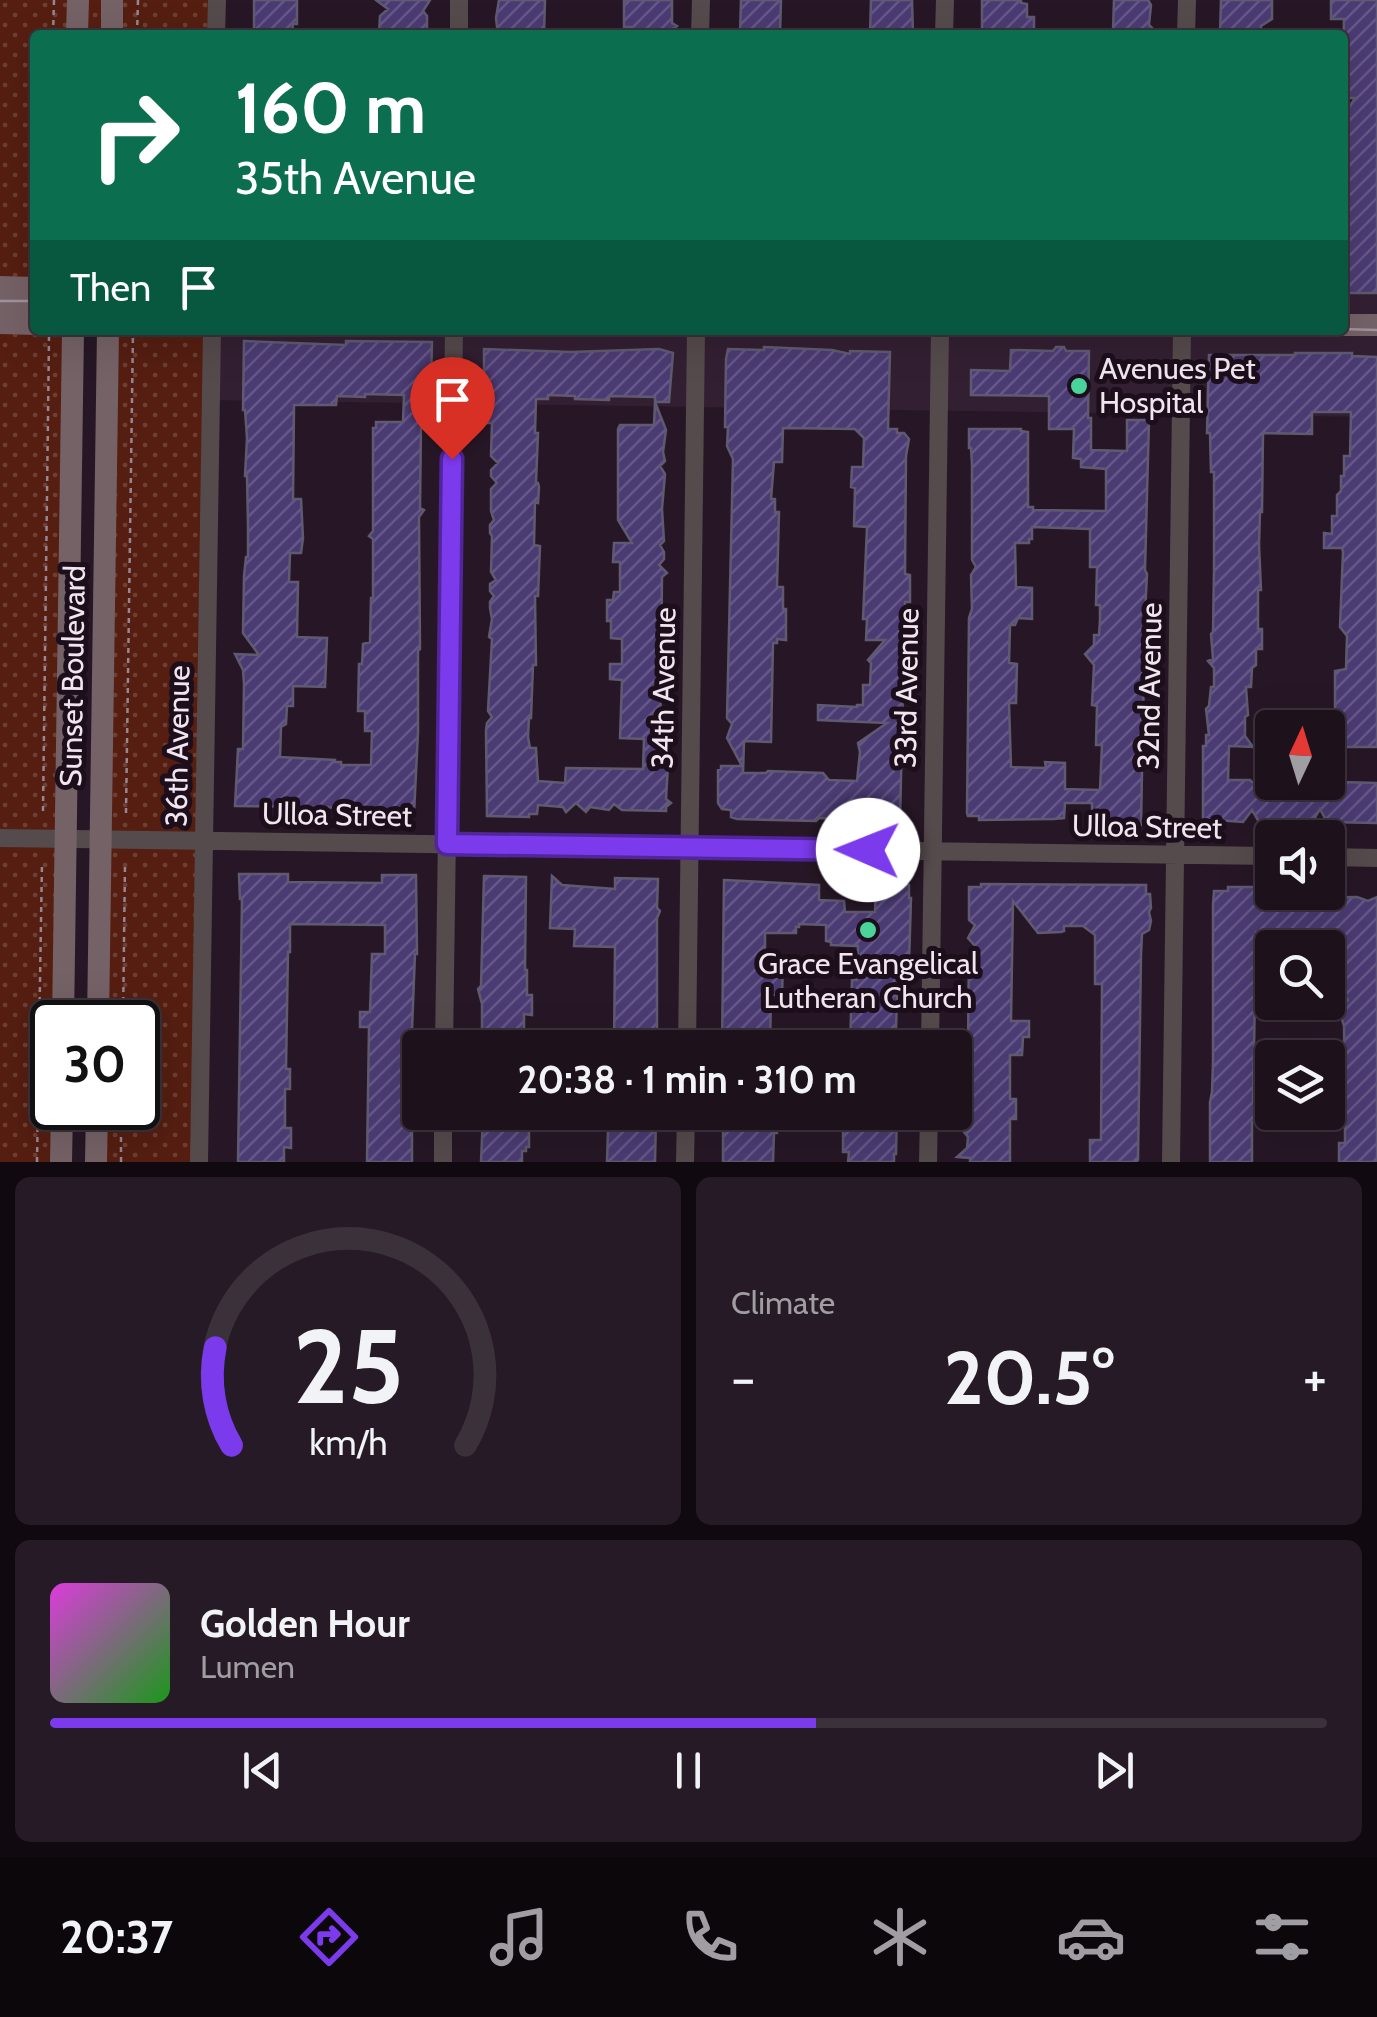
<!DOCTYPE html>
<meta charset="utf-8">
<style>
:root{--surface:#1d111c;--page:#251a25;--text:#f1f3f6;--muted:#a09da3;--line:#3b313b;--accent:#7c3aed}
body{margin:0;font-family:Cabin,sans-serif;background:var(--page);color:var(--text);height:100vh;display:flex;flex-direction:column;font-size:38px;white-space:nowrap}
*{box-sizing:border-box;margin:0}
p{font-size:32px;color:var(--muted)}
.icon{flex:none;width:55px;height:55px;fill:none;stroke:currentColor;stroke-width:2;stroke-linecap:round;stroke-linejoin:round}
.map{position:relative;height:1162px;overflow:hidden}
.side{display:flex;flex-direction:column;gap:15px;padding:15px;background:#10090f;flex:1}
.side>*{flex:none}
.hud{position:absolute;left:30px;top:30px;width:1318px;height:305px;border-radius:10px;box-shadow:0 10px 40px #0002,0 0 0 2px var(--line);background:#0b6e4f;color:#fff;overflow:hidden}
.needle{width:65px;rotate:4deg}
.buttons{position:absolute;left:1255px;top:710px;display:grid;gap:20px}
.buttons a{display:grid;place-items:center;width:90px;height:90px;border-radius:10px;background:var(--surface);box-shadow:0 10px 40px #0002,0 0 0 2px var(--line);font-size:50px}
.speed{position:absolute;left:30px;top:1000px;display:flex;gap:20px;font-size:50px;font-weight:700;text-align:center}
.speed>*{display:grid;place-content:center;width:130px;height:130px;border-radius:50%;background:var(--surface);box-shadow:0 10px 40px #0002,0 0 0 2px var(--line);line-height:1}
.speed .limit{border:5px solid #111;border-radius:15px;background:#fff;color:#111}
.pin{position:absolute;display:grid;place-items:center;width:85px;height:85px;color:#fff;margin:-102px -42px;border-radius:50% 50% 50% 0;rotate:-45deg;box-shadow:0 0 10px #0007}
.pin .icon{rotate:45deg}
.me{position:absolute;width:110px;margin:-55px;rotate:271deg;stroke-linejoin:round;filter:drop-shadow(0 0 8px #0008)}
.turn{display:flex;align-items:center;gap:35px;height:210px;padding:0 40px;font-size:45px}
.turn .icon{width:130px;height:130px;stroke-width:2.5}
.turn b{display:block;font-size:70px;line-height:85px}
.then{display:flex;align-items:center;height:95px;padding:0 40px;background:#0003;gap:20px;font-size:38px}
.big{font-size:75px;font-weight:700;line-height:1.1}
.side .tile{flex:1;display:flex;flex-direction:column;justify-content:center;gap:15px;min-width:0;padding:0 35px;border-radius:15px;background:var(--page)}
.side .dial{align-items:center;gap:0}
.dial svg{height:260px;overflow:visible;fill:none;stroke:var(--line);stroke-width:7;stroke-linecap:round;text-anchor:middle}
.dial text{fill:var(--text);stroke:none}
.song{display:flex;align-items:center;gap:30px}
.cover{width:120px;height:120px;border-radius:15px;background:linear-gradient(135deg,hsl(300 70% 55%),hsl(120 70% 35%))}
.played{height:10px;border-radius:5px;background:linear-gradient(90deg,var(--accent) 60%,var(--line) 60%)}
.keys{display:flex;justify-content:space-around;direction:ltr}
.heat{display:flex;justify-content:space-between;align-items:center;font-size:55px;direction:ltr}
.side .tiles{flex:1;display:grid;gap:15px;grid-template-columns:1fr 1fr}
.tile:last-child{grid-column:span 2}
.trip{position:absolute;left:402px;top:1030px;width:570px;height:100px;border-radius:10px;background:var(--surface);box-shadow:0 10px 40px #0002,0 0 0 2px var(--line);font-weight:700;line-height:100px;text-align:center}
.dock{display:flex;height:160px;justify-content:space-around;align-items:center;background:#0c070b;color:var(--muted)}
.dock .icon{width:70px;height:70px}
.dock .current{color:var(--accent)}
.dock b{font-size:45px;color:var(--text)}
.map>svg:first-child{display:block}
</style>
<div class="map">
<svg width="1377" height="1162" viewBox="0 0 1377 1162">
<defs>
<pattern id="grass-dots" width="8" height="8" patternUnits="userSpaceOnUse" patternTransform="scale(2.5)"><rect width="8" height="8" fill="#551e11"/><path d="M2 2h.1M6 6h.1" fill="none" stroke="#6e3f34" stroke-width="1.8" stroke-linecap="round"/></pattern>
<pattern id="building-hatch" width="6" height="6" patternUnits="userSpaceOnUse" patternTransform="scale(2.5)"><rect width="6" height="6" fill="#4b3b73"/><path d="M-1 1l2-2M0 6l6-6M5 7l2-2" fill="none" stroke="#655787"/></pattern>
</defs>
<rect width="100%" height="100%" fill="#271726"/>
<path fill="#331f32" d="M 1343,214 L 1377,215 L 1377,417 L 211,400 L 212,330 L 1342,330 Z"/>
<path fill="url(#grass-dots)" d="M 0,0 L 216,0 L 216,35 L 35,35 L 35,277 L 0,277 Z
M 185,332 L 191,337 L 212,336 L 199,1162 L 96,1162 L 97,1108 L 138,1108 L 138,1022 L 98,1022 L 108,335 Z
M 0,334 L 73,335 L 52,1022 L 52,1108 L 61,1162 L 0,1162 Z"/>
<path fill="url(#building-hatch)" stroke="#5f5a71" stroke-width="2.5" fill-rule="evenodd" d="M 254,0 L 297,0 L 297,24 L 293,24 L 292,35 L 254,35 Z
M 376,0 L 430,0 L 423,11 L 427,16 L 427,35 L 379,35 L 380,16 L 388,9 Z
M 499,0 L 545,0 L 544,35 L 498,35 L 496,18 Z
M 624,0 L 672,0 L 672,23 L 677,26 L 670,31 L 670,35 L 633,35 L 633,27 L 624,27 Z
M 741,0 L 781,0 L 780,35 L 740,35 Z
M 871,0 L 912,0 L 913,35 L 870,34 Z
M 982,0 L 1021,0 L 1021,3 L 1027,4 L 1027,17 L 1034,17 L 1034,35 L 982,35 Z
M 1114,0 L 1148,0 L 1151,5 L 1149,25 L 1159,35 L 1126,35 L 1126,31 L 1113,31 Z
M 1221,0 L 1272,0 L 1272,19 L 1261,26 L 1261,35 L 1220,35 Z
M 1331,0 L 1377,0 L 1377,293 L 1342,293 L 1342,210 L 1347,204 L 1348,181 L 1342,174 L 1342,119 L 1355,98 L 1345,98 L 1345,93 L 1342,93 L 1344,19 L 1331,19 Z
M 244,341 L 346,345 L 346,341 L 432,342 L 430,423 L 421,423 L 420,508 L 424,510 L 419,517 L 420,649 L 418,651 L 418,732 L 414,814 L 374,814 L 374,811 L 350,811 L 328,807 L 235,806 L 238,749 L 243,749 L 244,684 L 243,670 L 235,654 L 259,655 L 243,633 L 244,576 L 246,557 L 248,557 L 248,525 L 247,476 L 245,476 L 247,438 L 245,410 L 243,410 ZM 365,394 L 404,395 L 403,422 L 376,422 L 376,428 L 373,428 L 373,531 L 369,536 L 373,539 L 373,598 L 371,598 L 370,642 L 363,644 L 362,664 L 359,664 L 358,711 L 365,711 L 365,731 L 372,731 L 371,765 L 341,765 L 341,762 L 335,762 L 335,760 L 280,757 L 281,727 L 286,724 L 287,706 L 293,706 L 293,686 L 325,687 L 327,638 L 297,637 L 298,582 L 289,582 L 290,553 L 301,553 L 303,538 L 301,499 L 293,499 L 294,405 L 336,405 L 337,396 L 365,397 Z
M 764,347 L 832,350 L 850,354 L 850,351 L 890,352 L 888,429 L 897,429 L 897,433 L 904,433 L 909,439 L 906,456 L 905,574 L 910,575 L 910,602 L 905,602 L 900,821 L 819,818 L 816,821 L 737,819 L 731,817 L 731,810 L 722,809 L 718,803 L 718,770 L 721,769 L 721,766 L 742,766 L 727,738 L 732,724 L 727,718 L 733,459 L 727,446 L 728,427 L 725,427 L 726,359 L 728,349 L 764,350 ZM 783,428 L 855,429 L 864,438 L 863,467 L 852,467 L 851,487 L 855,488 L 854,526 L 867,527 L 863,619 L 867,619 L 866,640 L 885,640 L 868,660 L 871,663 L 870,685 L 863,685 L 863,705 L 857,705 L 857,707 L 818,705 L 818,720 L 887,723 L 858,743 L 860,752 L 857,781 L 829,780 L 823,773 L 768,771 L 766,773 L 743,773 L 744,741 L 771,742 L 773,643 L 777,643 L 777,639 L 786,640 L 786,609 L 783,609 L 783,587 L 777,587 L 779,512 L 775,512 L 775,499 L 771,499 L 774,462 L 782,462 Z
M 1056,347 L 1064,347 L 1066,351 L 1089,351 L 1088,418 L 1091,418 L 1091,450 L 1127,451 L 1127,420 L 1149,420 L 1145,570 L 1147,574 L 1145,614 L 1147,617 L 1147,662 L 1144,665 L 1141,825 L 1098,825 L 1099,820 L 1092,820 L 1092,803 L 1065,803 L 1064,818 L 1054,819 L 979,820 L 979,816 L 968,816 L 967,813 L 969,618 L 972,609 L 971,575 L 976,567 L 972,560 L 972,464 L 971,448 L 969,448 L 969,429 L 1021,429 L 1021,431 L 1028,432 L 1028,507 L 1033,507 L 1033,510 L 1106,511 L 1106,469 L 1081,467 L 1081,459 L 1073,458 L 1074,429 L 1049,429 L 1049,396 L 971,395 L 971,370 L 1010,371 L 1011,350 L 1053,351 ZM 1032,527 L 1090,529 L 1090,567 L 1097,567 L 1096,605 L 1100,605 L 1100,620 L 1099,635 L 1094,635 L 1094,645 L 1085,654 L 1094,665 L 1092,705 L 1097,706 L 1096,745 L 1102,745 L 1100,790 L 1065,789 L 1065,763 L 1045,762 L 1046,768 L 1011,767 L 1009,703 L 1016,703 L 1017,664 L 1009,663 L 1010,625 L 1015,625 L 1018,618 L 1032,619 L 1032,588 L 1016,587 L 1015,543 L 1029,543 L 1029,539 L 1032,539 Z
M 484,349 L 571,352 L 659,349 L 673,353 L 669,402 L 655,402 L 655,397 L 609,396 L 609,400 L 575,399 L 575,396 L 548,395 L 548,399 L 536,399 L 535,433 L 538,433 L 536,483 L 538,483 L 539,487 L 538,503 L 535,502 L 534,545 L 540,546 L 538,596 L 535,596 L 536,665 L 533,665 L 531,718 L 529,718 L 528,737 L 530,748 L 536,748 L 538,781 L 565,783 L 566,768 L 643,769 L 644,739 L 620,738 L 622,680 L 610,679 L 610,664 L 622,664 L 622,639 L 611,638 L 611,621 L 607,621 L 607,600 L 613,600 L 614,592 L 620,592 L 620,562 L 613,562 L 614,543 L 632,543 L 618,520 L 618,429 L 620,425 L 654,425 L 655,402 L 666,430 L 663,452 L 665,461 L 660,466 L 665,474 L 662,509 L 664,541 L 660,545 L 664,552 L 664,559 L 659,565 L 667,573 L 662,577 L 660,759 L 664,759 L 668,765 L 666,799 L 671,803 L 666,807 L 666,811 L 622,810 L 614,804 L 609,810 L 590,807 L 586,812 L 576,803 L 566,812 L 563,807 L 538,805 L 537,814 L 529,814 L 529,817 L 487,816 L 486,730 L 487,723 L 492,717 L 488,711 L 492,639 L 489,637 L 492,619 L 490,608 L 490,602 L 494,596 L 490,591 L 490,584 L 496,580 L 491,572 L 492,536 L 490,533 L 490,525 L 494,520 L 491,511 L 491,489 L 497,483 L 491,476 L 491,470 L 498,463 L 491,456 L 492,423 L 484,423 Z
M 1295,353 L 1352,353 L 1352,356 L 1377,357 L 1377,747 L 1343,747 L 1330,774 L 1331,731 L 1335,731 L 1335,671 L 1346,669 L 1347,636 L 1340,627 L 1343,552 L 1342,548 L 1324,548 L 1324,533 L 1332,534 L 1332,516 L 1337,516 L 1337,495 L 1341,491 L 1341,476 L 1344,476 L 1344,456 L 1350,456 L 1351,412 L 1312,412 L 1312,434 L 1263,433 L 1262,512 L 1260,512 L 1259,545 L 1261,590 L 1258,590 L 1258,629 L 1262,629 L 1262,649 L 1256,649 L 1256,665 L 1252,668 L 1251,687 L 1246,687 L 1248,715 L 1245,717 L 1245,736 L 1253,747 L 1229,746 L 1228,780 L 1250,780 L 1252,782 L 1334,783 L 1339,779 L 1342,782 L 1377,783 L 1377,823 L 1327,822 L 1320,809 L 1312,823 L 1290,820 L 1259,822 L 1252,810 L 1243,822 L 1203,819 L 1203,746 L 1206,746 L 1206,735 L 1209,735 L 1206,709 L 1209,706 L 1211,687 L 1214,687 L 1214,668 L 1208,661 L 1213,659 L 1211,634 L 1213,632 L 1214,570 L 1214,472 L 1211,472 L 1210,433 L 1207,433 L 1209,355 L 1295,355 Z
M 239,874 L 288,874 L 288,882 L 382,883 L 382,875 L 416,875 L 417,954 L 415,954 L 412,1029 L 412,1162 L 367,1162 L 369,1027 L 360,1027 L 360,1012 L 370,1012 L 372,954 L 385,954 L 385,925 L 290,924 L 290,952 L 288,952 L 286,1069 L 290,1069 L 290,1089 L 285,1089 L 285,1128 L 291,1128 L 291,1148 L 284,1147 L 284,1162 L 238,1162 L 242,899 L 240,899 Z
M 484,876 L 526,877 L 525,970 L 527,970 L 527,995 L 532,995 L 532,1015 L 524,1014 L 524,1048 L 485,1048 L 485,1045 L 482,1045 L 482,1004 L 478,989 L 481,986 Z
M 552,876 L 562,885 L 615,889 L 615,878 L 658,879 L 657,908 L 660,911 L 657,918 L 657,1048 L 614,1048 L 615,947 L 574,946 L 575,929 L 550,928 Z
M 724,880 L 819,885 L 819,900 L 844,901 L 845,912 L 875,912 L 876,885 L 909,885 L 909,898 L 911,898 L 909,963 L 898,962 L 896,1029 L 899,1030 L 898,1048 L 850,1048 L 852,980 L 857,980 L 858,946 L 831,945 L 831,942 L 826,941 L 826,925 L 799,924 L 799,927 L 796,927 L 796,933 L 765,933 L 765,959 L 772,959 L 772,964 L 783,964 L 782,995 L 771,995 L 770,1048 L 722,1048 Z
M 981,884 L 1146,885 L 1146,894 L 1150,894 L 1151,908 L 1149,912 L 1151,921 L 1149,930 L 1142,934 L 1141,954 L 1138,1160 L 1136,1162 L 1090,1162 L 1090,1140 L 1101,1140 L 1102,984 L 1095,984 L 1095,935 L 1083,926 L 1064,926 L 1064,931 L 1061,932 L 1038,933 L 1013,901 L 1011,1021 L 1029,1021 L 1029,1037 L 1023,1037 L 1022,1055 L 1010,1055 L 1010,1099 L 1016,1099 L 1016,1119 L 1010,1119 L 1010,1162 L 970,1162 L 970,1158 L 957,1157 L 967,1148 L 968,1137 L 964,1132 L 967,1130 L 969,954 L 976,947 L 968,938 L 975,925 L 969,920 L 969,887 L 981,887 Z
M 1228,887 L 1255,887 L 1260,892 L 1288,892 L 1288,898 L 1357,897 L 1368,901 L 1377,897 L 1377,1162 L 1339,1162 L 1339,1143 L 1345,1143 L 1345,1124 L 1344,1026 L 1340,1013 L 1340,1008 L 1348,1000 L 1344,994 L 1343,982 L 1334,982 L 1334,972 L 1331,972 L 1332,949 L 1303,948 L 1296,943 L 1282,943 L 1282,933 L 1256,932 L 1255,966 L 1262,966 L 1261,995 L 1255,995 L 1253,1102 L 1259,1102 L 1259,1118 L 1255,1118 L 1255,1122 L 1252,1122 L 1252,1162 L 1210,1162 L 1210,1102 L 1212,1092 L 1213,1063 L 1213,904 L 1214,891 L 1228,891 Z
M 491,1112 L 529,1112 L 529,1147 L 526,1147 L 526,1151 L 522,1151 L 522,1162 L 481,1162 L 483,1115 L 491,1115 Z
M 610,1112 L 654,1112 L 654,1118 L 656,1118 L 655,1162 L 607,1162 L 608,1130 L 591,1129 L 591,1116 L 610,1117 Z
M 723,1112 L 773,1112 L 773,1118 L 777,1118 L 777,1133 L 774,1133 L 773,1162 L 723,1162 Z
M 851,1112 L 897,1112 L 896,1154 L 894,1154 L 894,1162 L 848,1162 L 849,1152 L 843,1152 L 843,1121 L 851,1121 Z"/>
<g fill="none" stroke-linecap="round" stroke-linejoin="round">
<path stroke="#958794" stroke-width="2.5" stroke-dasharray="5 5" stroke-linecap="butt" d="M 53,35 L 54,0
M 137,35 L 138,0
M 43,811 L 49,337
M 126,813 L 133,331
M 123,1022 L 125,863
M 37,1162 L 42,862
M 121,1162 L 121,1108"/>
<path stroke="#554a4c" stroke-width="18" d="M 216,35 L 217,0
M 459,35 L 459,0
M 700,35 L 701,0
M 944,35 L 945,0
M 1186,35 L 1187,0
M 0,838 L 1272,856
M 1328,857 L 1377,858
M 444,1048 L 454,330
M 687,1048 L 696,330
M 930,1048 L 940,330
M 199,1162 L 212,330
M 443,1162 L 443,1112
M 685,1162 L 686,1112
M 928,1162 L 929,1112
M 1171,1162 L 1182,330"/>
<path stroke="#756267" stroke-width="22" d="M 77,35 L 78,0
M 112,35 L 112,0
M 0,287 L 35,288
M 0,305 L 35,306
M 0,323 L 35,324
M 1342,325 L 1377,325
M 63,1022 L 73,330
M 98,1022 L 108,330
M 61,1162 L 62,1108
M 96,1162 L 97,1108"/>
<path stroke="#a0929e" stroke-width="2.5" d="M 0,301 L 35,301
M 1342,329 L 1377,330"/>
</g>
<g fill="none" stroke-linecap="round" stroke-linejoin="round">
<defs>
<path id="route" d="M 452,459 L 447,844 L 868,850"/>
</defs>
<use href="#route" stroke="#51269a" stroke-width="25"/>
<use href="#route" stroke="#7c3aed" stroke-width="18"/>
</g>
<g fill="#4ad49c" stroke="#1d0e1c" stroke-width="4">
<circle cx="1079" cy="386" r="10"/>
<circle cx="868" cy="930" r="10"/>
</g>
<g text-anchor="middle" stroke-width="10" stroke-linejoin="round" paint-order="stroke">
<g font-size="30" fill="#f1e5ef" stroke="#1d0e1c" text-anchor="start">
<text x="1099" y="379">Avenues Pet<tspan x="1099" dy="34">Hospital</tspan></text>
<text x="868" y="974" text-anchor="middle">Grace Evangelical<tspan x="868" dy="34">Lutheran Church</tspan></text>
</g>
<g font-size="30" fill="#f1e5ef" stroke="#1d0e1c">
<text transform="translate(73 676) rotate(-89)" y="10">Sunset Boulevard</text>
<text transform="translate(1150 686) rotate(-89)" y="10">32nd Avenue</text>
<text transform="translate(664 688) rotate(-89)" y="10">34th Avenue</text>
<text transform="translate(907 688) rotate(-89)" y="10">33rd Avenue</text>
<text transform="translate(178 746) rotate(-89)" y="10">36th Avenue</text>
<text transform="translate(337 815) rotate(1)" y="10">Ulloa Street</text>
<text transform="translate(1147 827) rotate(1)" y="10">Ulloa Street</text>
</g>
</g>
</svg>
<div class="buttons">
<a><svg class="needle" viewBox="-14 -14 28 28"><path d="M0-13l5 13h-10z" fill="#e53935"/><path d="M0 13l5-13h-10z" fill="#a09da3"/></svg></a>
<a><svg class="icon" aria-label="sound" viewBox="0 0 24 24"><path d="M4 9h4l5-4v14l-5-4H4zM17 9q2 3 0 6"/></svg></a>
<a><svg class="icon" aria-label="search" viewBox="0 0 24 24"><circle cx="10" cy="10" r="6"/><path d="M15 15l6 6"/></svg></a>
<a><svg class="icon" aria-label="layers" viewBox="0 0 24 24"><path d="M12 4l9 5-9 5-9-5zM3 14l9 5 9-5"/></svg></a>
</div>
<div class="speed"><div class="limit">30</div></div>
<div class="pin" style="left:452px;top:459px;background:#d93025"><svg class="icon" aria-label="arrive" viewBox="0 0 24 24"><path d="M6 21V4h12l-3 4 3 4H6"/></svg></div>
<svg class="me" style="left:868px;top:850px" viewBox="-20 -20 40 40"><circle r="19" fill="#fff"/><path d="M0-13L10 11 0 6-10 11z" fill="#7c3aed"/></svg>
<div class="trip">20:38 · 1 min · 310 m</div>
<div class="hud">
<div class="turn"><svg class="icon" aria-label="right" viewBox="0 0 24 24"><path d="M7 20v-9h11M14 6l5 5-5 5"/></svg><div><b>160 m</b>35th Avenue</div></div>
<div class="then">Then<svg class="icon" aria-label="arrive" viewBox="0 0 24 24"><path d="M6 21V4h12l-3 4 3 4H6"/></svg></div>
</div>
</div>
<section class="side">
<div class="tiles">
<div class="tile dial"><svg viewBox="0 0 100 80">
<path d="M14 69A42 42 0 1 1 86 69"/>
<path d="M14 69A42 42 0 0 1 9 39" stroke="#7c3aed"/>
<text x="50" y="56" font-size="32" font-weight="700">25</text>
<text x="50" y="72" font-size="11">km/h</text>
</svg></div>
<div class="tile"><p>Climate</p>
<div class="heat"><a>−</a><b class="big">20.5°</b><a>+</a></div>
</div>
<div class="tile">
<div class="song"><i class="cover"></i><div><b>Golden Hour</b><p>Lumen</p></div></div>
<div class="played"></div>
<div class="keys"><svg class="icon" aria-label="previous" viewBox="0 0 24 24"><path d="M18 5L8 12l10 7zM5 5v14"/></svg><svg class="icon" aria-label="pause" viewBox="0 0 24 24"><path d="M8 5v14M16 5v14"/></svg><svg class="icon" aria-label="next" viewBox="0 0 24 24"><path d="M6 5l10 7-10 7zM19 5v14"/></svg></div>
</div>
</div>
</section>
<nav class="dock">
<b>20:37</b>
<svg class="icon current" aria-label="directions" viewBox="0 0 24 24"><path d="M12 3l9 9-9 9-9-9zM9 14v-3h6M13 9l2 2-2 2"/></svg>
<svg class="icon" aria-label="music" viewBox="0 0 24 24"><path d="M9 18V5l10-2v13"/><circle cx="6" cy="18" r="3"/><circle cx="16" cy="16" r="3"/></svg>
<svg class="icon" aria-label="phone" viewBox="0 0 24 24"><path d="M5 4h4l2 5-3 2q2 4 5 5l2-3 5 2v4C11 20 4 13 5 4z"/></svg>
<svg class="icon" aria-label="climate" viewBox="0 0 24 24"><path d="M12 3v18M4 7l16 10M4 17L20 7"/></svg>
<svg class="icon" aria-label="car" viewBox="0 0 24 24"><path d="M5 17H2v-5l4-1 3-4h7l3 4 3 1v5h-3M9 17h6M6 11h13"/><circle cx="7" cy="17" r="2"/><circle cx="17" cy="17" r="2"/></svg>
<svg class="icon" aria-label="filters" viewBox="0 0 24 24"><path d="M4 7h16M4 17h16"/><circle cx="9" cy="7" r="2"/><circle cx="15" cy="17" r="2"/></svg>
</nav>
